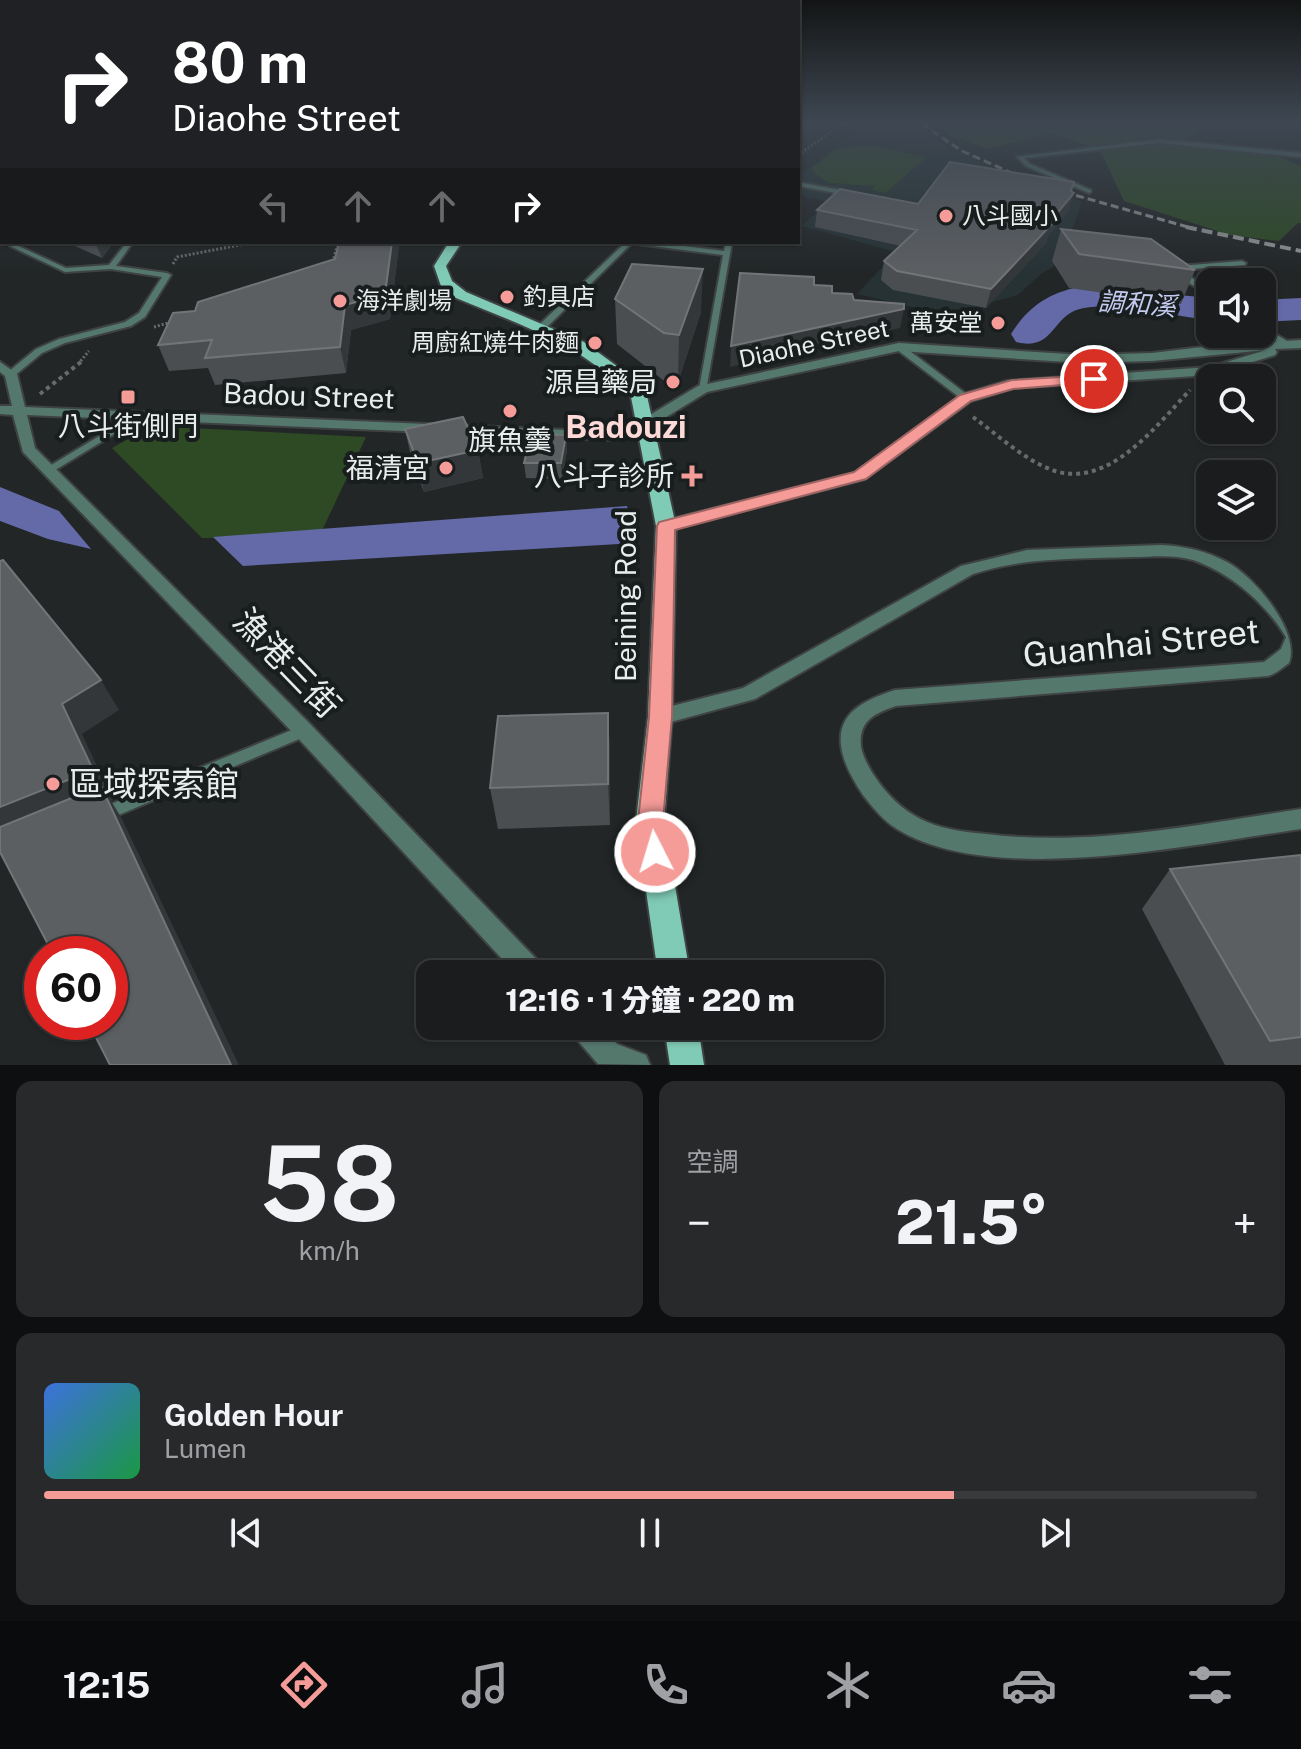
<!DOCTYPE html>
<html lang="zh-TW">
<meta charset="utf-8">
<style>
:root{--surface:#1a1c1d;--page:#27292a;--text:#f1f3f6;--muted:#9fa1a4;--line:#383a3b;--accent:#f59b98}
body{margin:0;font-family:"Public Sans","Noto Sans TC",sans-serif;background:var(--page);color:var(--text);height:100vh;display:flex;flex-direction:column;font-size:30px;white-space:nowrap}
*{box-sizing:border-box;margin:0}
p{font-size:26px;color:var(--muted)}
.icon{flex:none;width:44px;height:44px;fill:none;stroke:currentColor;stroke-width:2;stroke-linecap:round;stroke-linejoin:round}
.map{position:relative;height:1065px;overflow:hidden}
.drawer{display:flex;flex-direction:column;gap:16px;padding:16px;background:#0e0f10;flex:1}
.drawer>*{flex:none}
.banner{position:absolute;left:0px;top:0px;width:800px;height:244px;box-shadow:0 2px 6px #0004,0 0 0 2px var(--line);background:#202124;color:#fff;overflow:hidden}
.fabs{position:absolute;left:1196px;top:268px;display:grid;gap:16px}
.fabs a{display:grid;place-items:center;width:80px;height:80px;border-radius:16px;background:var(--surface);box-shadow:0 2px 6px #0004,0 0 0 2px var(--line);font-size:40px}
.speed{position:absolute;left:24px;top:936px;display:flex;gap:16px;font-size:40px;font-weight:700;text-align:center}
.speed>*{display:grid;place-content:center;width:104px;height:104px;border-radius:50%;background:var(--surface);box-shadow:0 2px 6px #0004,0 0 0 2px var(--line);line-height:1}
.speed .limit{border:12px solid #d22;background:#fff;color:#111}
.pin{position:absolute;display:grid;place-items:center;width:68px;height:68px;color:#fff;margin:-34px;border:4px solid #fff;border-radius:50%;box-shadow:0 2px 8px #0007}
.me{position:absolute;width:88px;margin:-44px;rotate:355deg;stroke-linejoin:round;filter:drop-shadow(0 0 6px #0008)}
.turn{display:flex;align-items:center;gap:28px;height:168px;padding:0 40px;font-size:36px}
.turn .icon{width:104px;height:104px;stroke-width:2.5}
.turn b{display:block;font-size:56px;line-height:68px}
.lanes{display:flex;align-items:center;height:76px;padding:0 40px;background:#0003;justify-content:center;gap:40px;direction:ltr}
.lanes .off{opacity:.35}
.big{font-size:60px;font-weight:800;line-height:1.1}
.drawer .card{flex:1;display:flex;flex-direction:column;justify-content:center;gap:12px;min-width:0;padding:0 28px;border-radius:16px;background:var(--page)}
.drawer .dial{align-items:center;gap:0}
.dial b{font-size:104px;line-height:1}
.song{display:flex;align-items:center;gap:24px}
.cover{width:96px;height:96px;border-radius:12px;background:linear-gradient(135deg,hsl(220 70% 55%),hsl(140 70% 35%))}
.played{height:8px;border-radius:4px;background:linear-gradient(90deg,var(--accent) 75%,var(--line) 75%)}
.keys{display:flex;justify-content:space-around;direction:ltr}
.heat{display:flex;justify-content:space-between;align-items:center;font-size:44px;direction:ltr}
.drawer .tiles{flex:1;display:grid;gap:16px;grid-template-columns:1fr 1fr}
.card:last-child{grid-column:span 2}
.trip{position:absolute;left:416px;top:960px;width:468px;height:80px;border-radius:16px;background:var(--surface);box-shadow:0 2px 6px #0004,0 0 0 2px var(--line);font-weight:800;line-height:80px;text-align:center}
.tabs{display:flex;height:128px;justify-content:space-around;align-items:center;background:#0a0b0c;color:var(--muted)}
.tabs .icon{width:56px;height:56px}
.tabs .selected{color:var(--accent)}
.tabs b{font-size:36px;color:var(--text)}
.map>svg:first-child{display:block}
</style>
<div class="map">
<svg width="1301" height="1065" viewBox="0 0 1301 1065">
<rect width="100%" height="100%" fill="#222627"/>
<path fill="#263234" d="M 852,124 L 918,124 L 938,141 L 999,171 L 1082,202 L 1061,262 L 1041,274 L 1018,295 L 946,315 L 857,294 L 896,252 L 801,226 L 829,202 L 798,195 L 798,177 L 847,138 Z"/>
<path fill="#2e4a25" d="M 937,124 L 1301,124 L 1301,129 L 1212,124 L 1178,143 L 1271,153 L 1301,166 L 1301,223 L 1298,223 L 1279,241 L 1230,235 L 1124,201 L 1100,150 L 1053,133 L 987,149 L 947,134 Z
M 852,147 L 881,147 L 926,158 L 885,193 L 872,190 L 875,186 L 829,183 L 813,172 L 812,168 L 835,150 Z
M 151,426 L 366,437 L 319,537 L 202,538 L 112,448 Z"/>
<path fill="#636aa7" d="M 0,487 L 59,511 L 91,549 L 48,539 L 0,521 Z
M 627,506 L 636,543 L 243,566 L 213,537 Z"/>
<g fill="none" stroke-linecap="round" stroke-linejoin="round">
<path fill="#636aa7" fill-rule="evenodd" d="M 1085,286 L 1210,298 L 1210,320 C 1170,316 1124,302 1084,308 C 1051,313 1056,352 1016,342 L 1011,334 C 1029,305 1052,291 1085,286 Z
M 1301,298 L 1301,320 L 1262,322 L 1262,300 Z"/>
<defs>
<path id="lane" d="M 1159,139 L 1301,153 L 1301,157 L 1159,143 L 1024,158 L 1030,164 L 1091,190 L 1091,192 L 1089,193 L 1026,166 L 1017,157 Z
M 798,182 L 851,192 L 854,194 L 851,196 L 798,186 Z
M 127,242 L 133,242 L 116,266 L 167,273 L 171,275 L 145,317 L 131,326 L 65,343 L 42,353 L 14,376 L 8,376 L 8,372 L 36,349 L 59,339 L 125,322 L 139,313 L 162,277 L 111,269 L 65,272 L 10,246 L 10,244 L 14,244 L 66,268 L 109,265 Z
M 626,242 L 633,242 L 545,329 L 539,329 L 539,325 Z
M 634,242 L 652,242 L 724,251 L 726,242 L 732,242 L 706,391 L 703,392 L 699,389 L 723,255 L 637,244 Z
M 1242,261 L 1246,263 L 1245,265 L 1178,270 L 1174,268 L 1178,266 Z
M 1178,272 L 1184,272 L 1210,291 L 1210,296 L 1178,276 Z
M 1262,326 L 1292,344 L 1292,348 L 1286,348 L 1262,332 Z
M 896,345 L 902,345 L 969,396 L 969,400 L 963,400 L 896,349 Z
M 139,412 L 142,413 L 142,417 L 52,472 L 48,473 L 43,470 Z
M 304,725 L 309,727 L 311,731 L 309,735 L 109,819 L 104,821 L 99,819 L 96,814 L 99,809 Z"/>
<path id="street" d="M 1301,340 L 1301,348 L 1275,349 L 1277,352 L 1275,355 L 1211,375 L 1013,388 L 971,401 L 865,479 L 666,531 L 658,526 L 660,522 L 855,473 L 961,395 L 1007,381 L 1210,367 L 1266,350 L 1152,361 L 1083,363 L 899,351 L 707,392 L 650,427 L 616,440 L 27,415 L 35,448 L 311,725 L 542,965 L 546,974 L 516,974 L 297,737 L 23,452 L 13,415 L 0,414 L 0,406 L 12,406 L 5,376 L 0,372 L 0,362 L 17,374 L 25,407 L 614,432 L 640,421 L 698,386 L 899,343 L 1083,355 L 1152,353 L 1219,345 Z
M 1161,545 C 1185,546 1206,551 1227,562 C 1254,576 1301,632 1289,663 C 1282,668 1276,674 1268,676 L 896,706 C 875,713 858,721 861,747 C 864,761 872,773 880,784 C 893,801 908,814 927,822 C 946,830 966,832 986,834 C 1091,847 1198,824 1301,809 L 1301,829 C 1194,844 993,888 897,829 C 884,821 873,808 863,795 C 853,780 843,763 841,745 C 837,711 868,699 895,690 L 1264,662 L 1281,649 L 1286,637 C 1265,603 1231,573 1193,560 C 1173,554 1152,557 1131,557 C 1077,559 1025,557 973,574 L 755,699 L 660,725 L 653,723 L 650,717 L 653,711 L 660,709 L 743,688 L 961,566 L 1027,550 Z
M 569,1026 L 600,1026 L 617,1044 L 646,1055 L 650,1065 L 598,1064 L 573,1035 Z"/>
<path id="primary" d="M 449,242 L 462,242 L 446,266 L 452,281 L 466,292 L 584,342 L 629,375 L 647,396 L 676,526 L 672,717 L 664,821 L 690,974 L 658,974 L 636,821 L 648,717 L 656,526 L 631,397 C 585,345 518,324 456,298 L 441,286 L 434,266 Z
M 664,1026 L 698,1026 L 704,1065 L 670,1065 Z"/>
</defs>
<use href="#lane" stroke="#3e4243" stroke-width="4"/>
<use href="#street" stroke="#3e4243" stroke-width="4"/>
<use href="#primary" stroke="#3e4243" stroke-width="4"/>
<path stroke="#676b6c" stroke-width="3" stroke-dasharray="2 2" stroke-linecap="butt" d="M 798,155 L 843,124
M 173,264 L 177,257 L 255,242
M 332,266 L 338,242
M 154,327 L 175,321
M 78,364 L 89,351"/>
<path stroke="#676b6c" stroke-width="4" stroke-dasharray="4 4" stroke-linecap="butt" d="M 40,394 L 81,362
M 973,417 C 998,435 1025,461 1055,471 C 1110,488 1157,425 1190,390"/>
<use href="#lane" fill="#55786d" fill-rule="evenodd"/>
<use href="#street" fill="#55786d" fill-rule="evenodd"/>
<use href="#primary" fill="#80cbb5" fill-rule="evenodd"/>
<path stroke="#8e9293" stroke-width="3" stroke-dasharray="8 4" stroke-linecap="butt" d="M 922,124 L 962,151 L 1023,178
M 1053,189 L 1195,229"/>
<path stroke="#8e9293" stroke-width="4" stroke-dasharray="11 5" stroke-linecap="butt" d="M 1186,227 L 1301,251"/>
</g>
<path fill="#4b4e51" d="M 1071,191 L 1069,210 L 1048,236 L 1046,243 L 986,308 L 893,290 L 881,280 L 884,261 L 901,246 L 815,227 L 817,210 L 918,204 Z
M 1061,229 L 1195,270 L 1181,304 L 1069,288 L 1052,261 Z
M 66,242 L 114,242 L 102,258 Z
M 399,245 L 390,319 L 351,330 L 346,373 L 215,385 L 208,368 L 169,371 L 158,345 L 195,311 Z
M 615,299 L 701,312 L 678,382 L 663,380 L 617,344 Z
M 405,429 L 478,450 L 483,478 L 424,492 L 411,457 Z
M 566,435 L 567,450 L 562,479 L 526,478 L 524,463 Z
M 608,713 L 610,755 L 610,825 L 498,829 L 490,788 Z
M 1301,855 L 1301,1065 L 1225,1065 L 1142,909 L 1170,869 Z"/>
<path fill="#333739" d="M 1074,193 L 1069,210 L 1048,236 L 1046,243 L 986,308 L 991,289 Z
M 95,242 L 114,242 L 102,258 Z
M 392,242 L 398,242 L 399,245 L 390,319 L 351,330 L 346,373 L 340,347 L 345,305 Z
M 703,269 L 701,312 L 678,382 L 679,335 Z
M 904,309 L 900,328 L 730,367 L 731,346 Z
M 566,435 L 567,450 L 562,479 L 561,463 Z
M 478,450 L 483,478 L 424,492 L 418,463 Z
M 101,680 L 119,710 L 82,734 L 113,800 L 111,801 L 121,817 L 239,1065 L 231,1065 L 0,837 L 0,807 L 62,704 Z
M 608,713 L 610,755 L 610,825 L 608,784 Z"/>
<path fill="#5c5f62" stroke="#727577" stroke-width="2" d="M 950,162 L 1074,182 L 1071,191 L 1074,193 L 1048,224 L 1051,225 L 991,289 L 897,271 L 884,261 L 917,230 L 817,210 L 840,189 L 918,204 Z
M 1061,229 L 1151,239 L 1195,270 L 1079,254 Z
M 339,242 L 392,242 L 385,294 L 345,305 L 340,347 L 205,358 L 212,340 L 158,345 L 173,313 L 195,311 L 198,302 L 335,259 Z
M 632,264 L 703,269 L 679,335 L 664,333 L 615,299 Z
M 740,273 L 814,277 L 814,285 L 832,286 L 832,293 L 852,294 L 854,300 L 904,304 L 904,309 L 731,346 Z
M 463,417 L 478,450 L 418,463 L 405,429 Z
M 531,434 L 566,435 L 561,463 L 524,463 Z
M 3,560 L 101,680 L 62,704 L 93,770 L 0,807 L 0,561 Z
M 608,713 L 608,784 L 490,788 L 498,716 Z
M 101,786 L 231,1065 L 110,1065 L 88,1022 L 110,1022 L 110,954 L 53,954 L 0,852 L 0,827 Z
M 1301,855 L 1301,1037 L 1270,1041 L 1170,869 Z"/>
<linearGradient id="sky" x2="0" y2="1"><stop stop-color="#131515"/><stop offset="0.45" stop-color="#3e4752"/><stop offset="1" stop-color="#3e4752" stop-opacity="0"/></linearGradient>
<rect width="1301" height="273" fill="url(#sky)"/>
<path fill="#f59b98" stroke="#9f6563" stroke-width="2" d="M 1094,375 L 1099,376 L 1099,382 L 1013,389 L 971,401 L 866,479 L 675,530 L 672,717 L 663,821 L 668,852 L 664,860 L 655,863 L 646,860 L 638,821 L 649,717 L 657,526 L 659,522 L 854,472 L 960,395 L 1012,380 Z"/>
<g fill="#f59b98" stroke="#181d1e" stroke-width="3">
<circle cx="946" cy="216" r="8"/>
<circle cx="507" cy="297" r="8"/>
<circle cx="340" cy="301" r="8"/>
<circle cx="998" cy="323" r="8"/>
<circle cx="595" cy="343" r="8"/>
<circle cx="673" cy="382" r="8"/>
<rect x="120" y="389" width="16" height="16" rx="4"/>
<circle cx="510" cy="411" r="8"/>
<circle cx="446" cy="468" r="8"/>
<path d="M688 464h8v8h8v8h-8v8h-8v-8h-8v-8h8z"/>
<circle cx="53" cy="784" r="8"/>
</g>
<g text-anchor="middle" stroke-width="8" stroke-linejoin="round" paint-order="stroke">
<g font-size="24" fill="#e9eced" stroke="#181d1e" text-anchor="start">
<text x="962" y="224">八斗國小</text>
<text x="523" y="305">釣具店</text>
<text x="356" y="309">海洋劇場</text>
<text x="982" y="331" text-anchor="end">萬安堂</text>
<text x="579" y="351" text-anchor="end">周廚紅燒牛肉麵</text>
</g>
<g font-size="24" fill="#e9eced" stroke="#181d1e">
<text transform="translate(814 344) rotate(-12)" y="8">Diaohe Street</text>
</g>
<g font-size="26" font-style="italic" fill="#c5cbef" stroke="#181d1e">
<text transform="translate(1137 304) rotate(4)" y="9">調和溪</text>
</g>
<g font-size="28" fill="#e9eced" stroke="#181d1e" text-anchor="end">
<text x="657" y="392">源昌藥局</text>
<text x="128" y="436" text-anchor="middle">八斗街側門</text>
<text x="510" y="450" text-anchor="middle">旗魚羹</text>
<text x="430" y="478">福清宮</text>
<text x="674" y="486">八斗子診所</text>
</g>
<g font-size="28" fill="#e9eced" stroke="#181d1e">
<text transform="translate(309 396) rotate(2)" y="10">Badou Street</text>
<text transform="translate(626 596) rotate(-90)" y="10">Beining Road</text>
</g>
<g font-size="32" font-weight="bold" fill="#fdd9d7" stroke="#181d1e">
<text x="626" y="438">Badouzi</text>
</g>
<g font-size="34" fill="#e9eced" stroke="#181d1e">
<text transform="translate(1141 643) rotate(-6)" y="12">Guanhai Street</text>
<text transform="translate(287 663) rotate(46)" y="12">漁港三街</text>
</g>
<g font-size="34" fill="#e9eced" stroke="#181d1e" text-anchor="start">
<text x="69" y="796">區域探索館</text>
</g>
</g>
</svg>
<div class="fabs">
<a><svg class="icon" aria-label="sound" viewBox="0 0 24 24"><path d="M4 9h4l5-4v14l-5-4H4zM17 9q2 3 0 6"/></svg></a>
<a><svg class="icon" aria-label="search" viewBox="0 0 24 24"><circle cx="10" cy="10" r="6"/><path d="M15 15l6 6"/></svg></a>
<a><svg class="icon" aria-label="layers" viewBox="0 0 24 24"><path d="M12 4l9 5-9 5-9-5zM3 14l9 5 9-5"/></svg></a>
</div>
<div class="speed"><div class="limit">60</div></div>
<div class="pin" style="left:1094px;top:379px;background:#d93025"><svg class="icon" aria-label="arrive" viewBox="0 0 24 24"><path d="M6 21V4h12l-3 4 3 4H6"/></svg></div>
<svg class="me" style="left:655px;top:852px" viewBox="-20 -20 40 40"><circle r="17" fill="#f59b98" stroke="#fff" stroke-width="3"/><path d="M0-11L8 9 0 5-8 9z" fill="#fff"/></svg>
<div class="trip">12:16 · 1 分鐘 · 220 m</div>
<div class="banner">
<div class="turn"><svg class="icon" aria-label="right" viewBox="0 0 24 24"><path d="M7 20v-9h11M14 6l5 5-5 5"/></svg><div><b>80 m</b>Diaohe Street</div></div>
<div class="lanes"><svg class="icon off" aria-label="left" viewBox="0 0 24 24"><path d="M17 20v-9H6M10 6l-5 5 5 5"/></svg><svg class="icon off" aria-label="ahead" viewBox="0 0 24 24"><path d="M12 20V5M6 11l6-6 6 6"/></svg><svg class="icon off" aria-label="ahead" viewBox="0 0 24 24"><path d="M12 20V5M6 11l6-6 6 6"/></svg><svg class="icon" aria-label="right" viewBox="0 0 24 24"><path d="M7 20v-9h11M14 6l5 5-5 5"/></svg></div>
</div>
</div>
<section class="drawer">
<div class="tiles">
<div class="card dial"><b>58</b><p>km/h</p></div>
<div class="card"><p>空調</p>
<div class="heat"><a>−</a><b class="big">21.5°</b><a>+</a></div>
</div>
<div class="card">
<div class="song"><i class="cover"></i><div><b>Golden Hour</b><p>Lumen</p></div></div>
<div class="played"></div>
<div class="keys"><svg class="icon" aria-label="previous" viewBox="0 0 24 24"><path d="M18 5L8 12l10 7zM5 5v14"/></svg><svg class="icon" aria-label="pause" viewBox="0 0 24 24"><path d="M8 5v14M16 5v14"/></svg><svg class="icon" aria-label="next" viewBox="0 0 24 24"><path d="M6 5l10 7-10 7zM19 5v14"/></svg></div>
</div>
</div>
</section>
<nav class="tabs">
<b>12:15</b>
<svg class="icon selected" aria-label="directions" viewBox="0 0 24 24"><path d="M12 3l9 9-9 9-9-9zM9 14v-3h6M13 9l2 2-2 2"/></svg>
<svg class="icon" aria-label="music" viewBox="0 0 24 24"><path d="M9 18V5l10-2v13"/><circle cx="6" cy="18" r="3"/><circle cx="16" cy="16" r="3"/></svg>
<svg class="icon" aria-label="phone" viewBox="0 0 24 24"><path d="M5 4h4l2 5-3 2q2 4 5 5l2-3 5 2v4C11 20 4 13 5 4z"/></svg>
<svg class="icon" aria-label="climate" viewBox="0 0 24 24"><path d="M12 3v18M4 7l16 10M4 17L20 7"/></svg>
<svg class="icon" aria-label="car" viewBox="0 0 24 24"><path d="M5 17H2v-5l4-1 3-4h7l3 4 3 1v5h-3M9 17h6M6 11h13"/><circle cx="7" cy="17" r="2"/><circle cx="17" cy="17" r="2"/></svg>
<svg class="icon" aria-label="filters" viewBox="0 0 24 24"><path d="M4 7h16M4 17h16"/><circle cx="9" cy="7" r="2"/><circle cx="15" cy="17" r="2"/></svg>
</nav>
